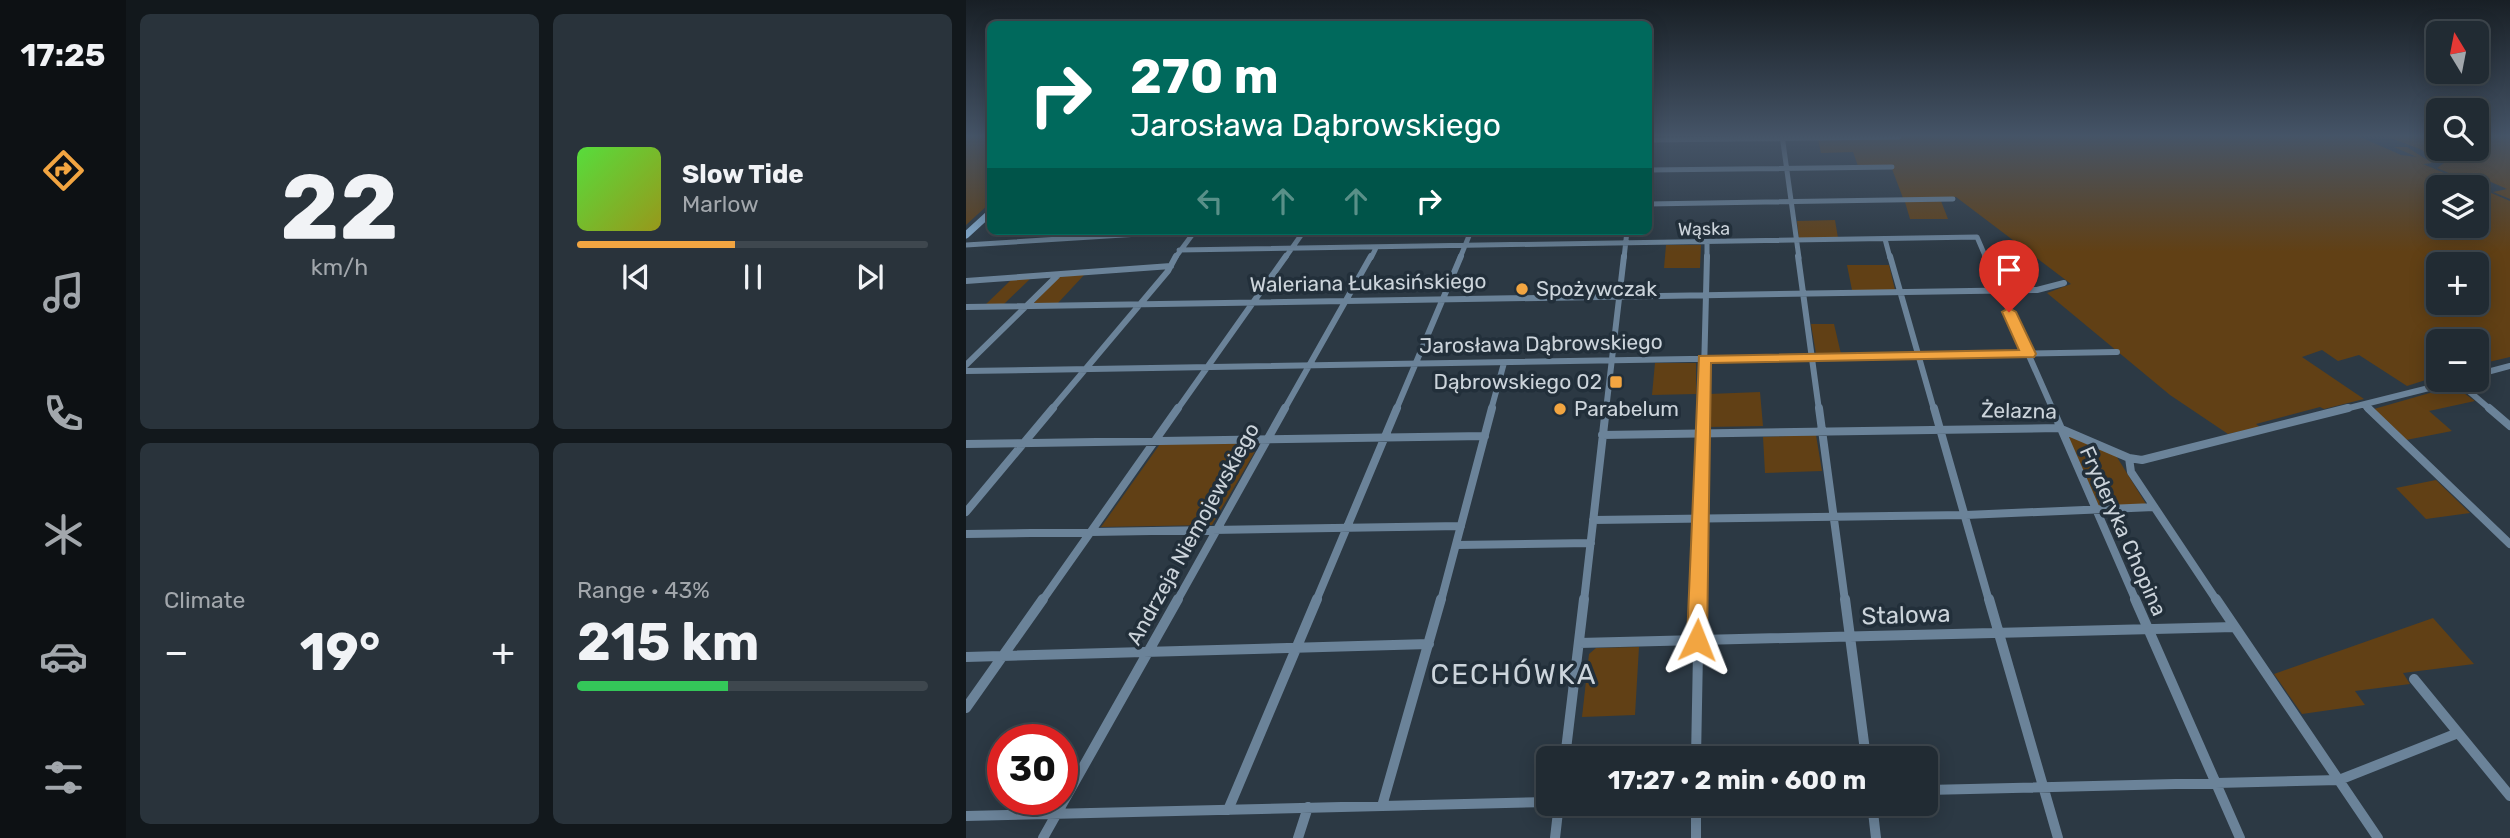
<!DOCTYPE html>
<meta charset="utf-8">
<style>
:root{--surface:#212b33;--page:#29333b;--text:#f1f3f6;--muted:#a2a7ac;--line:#3e474e;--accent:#f2a541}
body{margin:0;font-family:Rubik,sans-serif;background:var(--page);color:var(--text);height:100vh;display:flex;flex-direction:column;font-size:26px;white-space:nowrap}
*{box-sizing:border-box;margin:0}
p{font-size:23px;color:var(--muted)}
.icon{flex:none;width:38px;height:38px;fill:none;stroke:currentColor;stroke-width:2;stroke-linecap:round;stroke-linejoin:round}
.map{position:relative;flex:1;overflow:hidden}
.panel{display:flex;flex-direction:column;gap:14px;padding:14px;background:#12181c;width:840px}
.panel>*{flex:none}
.banner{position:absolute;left:21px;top:21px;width:665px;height:214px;border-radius:10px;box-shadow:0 4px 18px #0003,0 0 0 2px var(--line);background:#00695c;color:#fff;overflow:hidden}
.needle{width:46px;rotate:350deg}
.tools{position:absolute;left:1460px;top:21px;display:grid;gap:14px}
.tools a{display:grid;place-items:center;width:63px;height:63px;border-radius:10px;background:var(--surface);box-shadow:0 4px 18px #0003,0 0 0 2px var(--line);font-size:35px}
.speed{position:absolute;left:21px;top:724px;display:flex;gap:14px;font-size:35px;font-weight:700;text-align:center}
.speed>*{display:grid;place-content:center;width:91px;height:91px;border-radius:50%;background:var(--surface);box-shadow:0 4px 18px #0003,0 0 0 2px var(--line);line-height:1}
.speed .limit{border:10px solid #d22;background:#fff;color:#111}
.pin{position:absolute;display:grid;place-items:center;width:60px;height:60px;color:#fff;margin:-72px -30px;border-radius:50% 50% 50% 0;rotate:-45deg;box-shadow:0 0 7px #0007}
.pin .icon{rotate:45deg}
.me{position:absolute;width:77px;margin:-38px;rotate:2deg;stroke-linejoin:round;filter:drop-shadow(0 0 5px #0008)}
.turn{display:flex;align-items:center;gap:24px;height:147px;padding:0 28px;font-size:32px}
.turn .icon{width:91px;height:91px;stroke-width:2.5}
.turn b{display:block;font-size:49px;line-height:60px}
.lanes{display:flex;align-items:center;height:66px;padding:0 28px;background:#0003;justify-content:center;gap:35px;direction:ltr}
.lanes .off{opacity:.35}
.big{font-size:52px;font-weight:700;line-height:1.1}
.panel .widget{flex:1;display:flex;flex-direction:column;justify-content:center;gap:10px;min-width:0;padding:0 24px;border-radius:10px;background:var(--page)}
.panel .dial{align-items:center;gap:0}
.dial b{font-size:91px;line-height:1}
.song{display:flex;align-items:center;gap:21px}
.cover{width:84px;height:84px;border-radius:10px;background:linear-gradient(135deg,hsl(110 70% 55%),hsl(60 70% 35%))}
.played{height:7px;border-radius:4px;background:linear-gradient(90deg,var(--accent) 45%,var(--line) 45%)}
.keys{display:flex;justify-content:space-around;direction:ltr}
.heat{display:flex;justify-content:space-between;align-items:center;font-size:38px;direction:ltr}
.charge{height:10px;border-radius:5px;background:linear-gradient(90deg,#34c759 43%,var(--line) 0)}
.panel .tiles{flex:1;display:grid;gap:14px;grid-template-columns:repeat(2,1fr)}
.trip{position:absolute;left:570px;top:746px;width:402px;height:70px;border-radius:10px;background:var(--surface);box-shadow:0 4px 18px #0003,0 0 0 2px var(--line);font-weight:700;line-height:70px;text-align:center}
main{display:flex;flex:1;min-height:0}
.tab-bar{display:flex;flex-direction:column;width:126px;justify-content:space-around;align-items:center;background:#0d1114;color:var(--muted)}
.tab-bar .icon{width:49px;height:49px}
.tab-bar .current{color:var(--accent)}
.tab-bar b{font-size:32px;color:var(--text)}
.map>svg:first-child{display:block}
</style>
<main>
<nav class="tab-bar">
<b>17:25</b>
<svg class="icon current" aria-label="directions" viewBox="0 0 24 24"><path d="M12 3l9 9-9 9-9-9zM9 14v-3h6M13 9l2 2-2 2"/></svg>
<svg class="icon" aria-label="music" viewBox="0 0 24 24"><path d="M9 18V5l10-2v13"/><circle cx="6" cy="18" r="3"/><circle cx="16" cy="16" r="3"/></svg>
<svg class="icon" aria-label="phone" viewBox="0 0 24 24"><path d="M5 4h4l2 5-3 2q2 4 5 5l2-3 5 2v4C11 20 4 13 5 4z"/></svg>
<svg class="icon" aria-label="climate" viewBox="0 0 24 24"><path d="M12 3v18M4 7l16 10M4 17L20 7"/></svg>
<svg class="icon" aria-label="car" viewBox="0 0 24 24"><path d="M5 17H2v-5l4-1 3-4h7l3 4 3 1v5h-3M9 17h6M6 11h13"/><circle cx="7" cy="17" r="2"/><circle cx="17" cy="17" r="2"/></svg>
<svg class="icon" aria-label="filters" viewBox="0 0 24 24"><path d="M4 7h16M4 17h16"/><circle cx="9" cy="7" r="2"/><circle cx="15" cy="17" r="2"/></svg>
</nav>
<section class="panel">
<div class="tiles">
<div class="widget dial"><b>22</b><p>km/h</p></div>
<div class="widget">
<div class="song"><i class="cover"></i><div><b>Slow Tide</b><p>Marlow</p></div></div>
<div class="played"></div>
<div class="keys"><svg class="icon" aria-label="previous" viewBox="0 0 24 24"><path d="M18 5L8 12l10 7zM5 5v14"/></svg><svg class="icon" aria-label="pause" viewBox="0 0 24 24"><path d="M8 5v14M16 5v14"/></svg><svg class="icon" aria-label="next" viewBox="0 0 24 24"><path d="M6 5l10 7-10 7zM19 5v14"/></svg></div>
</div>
<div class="widget"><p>Climate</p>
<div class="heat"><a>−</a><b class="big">19°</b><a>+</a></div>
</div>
<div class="widget"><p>Range · 43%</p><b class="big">215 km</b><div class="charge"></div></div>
</div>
</section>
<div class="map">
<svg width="1544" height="838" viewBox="0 0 1544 838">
<rect width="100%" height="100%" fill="#2c3944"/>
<path fill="#614015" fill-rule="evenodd" d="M 0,135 L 24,135 L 24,203 L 0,225 Z
M 934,135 L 1390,135 L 1435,155 L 1451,157 L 1428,147 L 1441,147 L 1466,163 L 1457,164 L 1544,201 L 1544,357 L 1510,365 L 1510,341 L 1472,341 L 1472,376 L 1441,386 L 1393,355 L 1372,361 L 1356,350 L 1336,357 L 1398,399 L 1358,409 L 1354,407 L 1290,424 L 1294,427 L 1262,434 L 1204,395 L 1081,293 L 1105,284 L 990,197 L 937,198 L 926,169 L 892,166 L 887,152 L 855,153 L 852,140 ZM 1472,187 L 1510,187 L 1510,226 L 1472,226 ZM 1472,264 L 1510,264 L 1510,303 L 1472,303 Z
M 1416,135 L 1472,135 L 1472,149 L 1510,149 L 1510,135 L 1544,135 L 1544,199 L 1527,192 L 1541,189 L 1518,179 L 1502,181 L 1471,168 L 1478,163 L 1454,149 Z
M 975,201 L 982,219 L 944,219 L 939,202 Z
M 869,220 L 872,238 L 833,239 L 831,221 Z
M 700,245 L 735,245 L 734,268 L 698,268 Z
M 881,265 L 923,265 L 929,290 L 886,290 Z
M 119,274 L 92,303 L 67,304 L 92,277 Z
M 65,278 L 38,304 L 19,305 L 45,280 Z
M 845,324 L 868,324 L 875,354 L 850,354 Z
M 689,363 L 730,363 L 730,394 L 686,395 Z
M 1488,386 L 1509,401 L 1463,411 L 1486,431 L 1440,440 L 1408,409 Z
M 794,392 L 797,426 L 742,427 L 743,394 Z
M 1099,431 L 1149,454 L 1180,504 L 1133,507 Z
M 850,435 L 856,471 L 799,473 L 797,437 Z
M 294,443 L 246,525 L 135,527 L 194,444 Z
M 1470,480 L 1504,513 L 1460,519 L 1430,488 Z
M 1467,618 L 1508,664 L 1437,673 L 1444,684 L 1389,691 L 1399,705 L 1336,714 L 1308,674 Z
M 673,647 L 669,715 L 616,717 L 623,654 L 630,648 Z"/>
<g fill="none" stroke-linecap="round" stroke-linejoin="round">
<path stroke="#6b8399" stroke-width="5" d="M 816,135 L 833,258
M 682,140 L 933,137
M 682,170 L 926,167
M 682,204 L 987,199
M 919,239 L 924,258
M 0,245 L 221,231
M 213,250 L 1011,237 L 1020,258
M 209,258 L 229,231
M 319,258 L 338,231
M 405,258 L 410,248
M 494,258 L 505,231
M 658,258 L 661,231
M 741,258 L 741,243"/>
<path stroke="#6b8399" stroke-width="6" d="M 832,256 L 853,410
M 924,256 L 968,410
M 1019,256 L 1087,410
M 0,281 L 205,266
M 0,307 L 1071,290 L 1098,283
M 0,365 L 92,275
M 0,371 L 1151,352
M 1510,375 L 1544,366
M 1491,381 L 1525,410
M 1399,406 L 1403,410
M 85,410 L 202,271 L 210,256
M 211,410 L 320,256
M 318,410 L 405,256
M 430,410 L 495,256
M 525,410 L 538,363
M 640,410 L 658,256
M 737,410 L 741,256
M 1375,410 L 1495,380"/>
<path stroke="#6b8399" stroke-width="8" d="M 853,408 L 879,601
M 968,408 L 1023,601
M 1086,408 L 1170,601
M 1402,408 L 1544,544
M 1523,408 L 1544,426
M 636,435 L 1093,428 L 1163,458 L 1176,460 L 1382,408
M 0,444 L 519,436
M 1163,458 L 1165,472 L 1251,601
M 0,512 L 87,408
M 627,520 L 1000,515 L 1188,507
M 0,534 L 495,526
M 490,545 L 625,543
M 76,601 L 212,408
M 211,601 L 319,408
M 350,601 L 431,408
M 475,601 L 526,408
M 618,601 L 640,408
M 733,601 L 737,408"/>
<path stroke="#6b8399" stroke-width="10" d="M 879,599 L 900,758
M 1023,599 L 1092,838
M 1169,599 L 1274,838
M 1250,599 L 1412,838
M 613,643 L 1269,627
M 0,657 L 463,644
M 1448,679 L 1544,796
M 0,708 L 77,599
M 599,758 L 618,599
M 730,758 L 733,599
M 961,790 L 1373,780 L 1492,733
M 730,803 L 730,838
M 906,803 L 910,838
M 416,806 L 475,599
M 262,810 L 351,599
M 0,816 L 583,802
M 77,838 L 212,599
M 332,838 L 342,807
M 589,838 L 593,803"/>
<path stroke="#86aed1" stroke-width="7" d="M 0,235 L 24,213"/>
</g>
<linearGradient id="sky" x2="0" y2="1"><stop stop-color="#181f25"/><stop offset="0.54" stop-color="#455467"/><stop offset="1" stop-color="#455467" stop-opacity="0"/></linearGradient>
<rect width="1544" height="252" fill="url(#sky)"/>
<path fill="#f2a541" stroke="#9d6b2a" stroke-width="2" d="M 1043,308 L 1050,312 L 1070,354 L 1068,357 L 745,363 L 741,640 L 738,647 L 731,649 L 724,647 L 721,640 L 733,356 L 1053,350 L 1036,312 Z"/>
<g fill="#f2a541" stroke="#222f3a" stroke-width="2.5">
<circle cx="556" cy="289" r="7"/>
<rect x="643" y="375" width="14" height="14" rx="3.5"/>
<circle cx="594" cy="409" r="7"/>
</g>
<g text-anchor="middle" stroke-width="7" stroke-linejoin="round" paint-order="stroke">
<g font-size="18" fill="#ccd4db" stroke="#222f3a">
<text transform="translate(738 229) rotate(-1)" y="6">Wąska</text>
</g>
<g font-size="21" fill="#ccd4db" stroke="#222f3a">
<text transform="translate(402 283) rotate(-1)" y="7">Waleriana Łukasińskiego</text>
<text transform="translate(575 344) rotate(-1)" y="7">Jarosława Dąbrowskiego</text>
<text transform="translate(1053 411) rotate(1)" y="7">Żelazna</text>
<text transform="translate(1157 531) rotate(66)" y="7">Fryderyka Chopina</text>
<text transform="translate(227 534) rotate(-61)" y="7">Andrzeja Niemojewskiego</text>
</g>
<g font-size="21" fill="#ccd4db" stroke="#222f3a" text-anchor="start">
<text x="570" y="296">Spożywczak</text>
<text x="636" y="389" text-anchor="end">Dąbrowskiego 02</text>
<text x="608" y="416">Parabelum</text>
</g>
<g font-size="24" fill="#ccd4db" stroke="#222f3a">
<text transform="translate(940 615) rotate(-2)" y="8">Stalowa</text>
</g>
<g font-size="28" letter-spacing="2" fill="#ccd4db" stroke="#222f3a">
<text x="548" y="684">CECHÓWKA</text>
</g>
</g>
</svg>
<div class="tools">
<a><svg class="needle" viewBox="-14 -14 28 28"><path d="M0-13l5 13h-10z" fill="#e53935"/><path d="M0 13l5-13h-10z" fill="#a2a7ac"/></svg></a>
<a><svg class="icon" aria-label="search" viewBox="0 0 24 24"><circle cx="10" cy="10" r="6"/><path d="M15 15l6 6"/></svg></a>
<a><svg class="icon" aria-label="layers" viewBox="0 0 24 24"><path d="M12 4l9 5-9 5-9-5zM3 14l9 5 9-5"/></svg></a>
<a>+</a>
<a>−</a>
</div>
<div class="speed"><div class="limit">30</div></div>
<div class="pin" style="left:1043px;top:312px;background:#d93025"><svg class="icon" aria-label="arrive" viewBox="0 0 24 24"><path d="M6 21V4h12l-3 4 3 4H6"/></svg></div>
<svg class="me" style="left:731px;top:640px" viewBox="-20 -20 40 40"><path d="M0-17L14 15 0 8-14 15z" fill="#f2a541" stroke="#fff" stroke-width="4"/></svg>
<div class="trip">17:27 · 2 min · 600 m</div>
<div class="banner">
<div class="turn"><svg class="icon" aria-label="right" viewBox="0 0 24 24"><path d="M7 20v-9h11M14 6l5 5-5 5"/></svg><div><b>270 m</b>Jarosława Dąbrowskiego</div></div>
<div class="lanes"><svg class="icon off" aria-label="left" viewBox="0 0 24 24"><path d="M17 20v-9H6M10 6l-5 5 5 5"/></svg><svg class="icon off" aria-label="ahead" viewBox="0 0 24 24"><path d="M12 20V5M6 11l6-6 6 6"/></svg><svg class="icon off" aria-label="ahead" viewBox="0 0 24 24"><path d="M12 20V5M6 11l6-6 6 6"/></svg><svg class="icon" aria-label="right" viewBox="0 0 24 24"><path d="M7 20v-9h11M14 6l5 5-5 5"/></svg></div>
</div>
</div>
</main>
